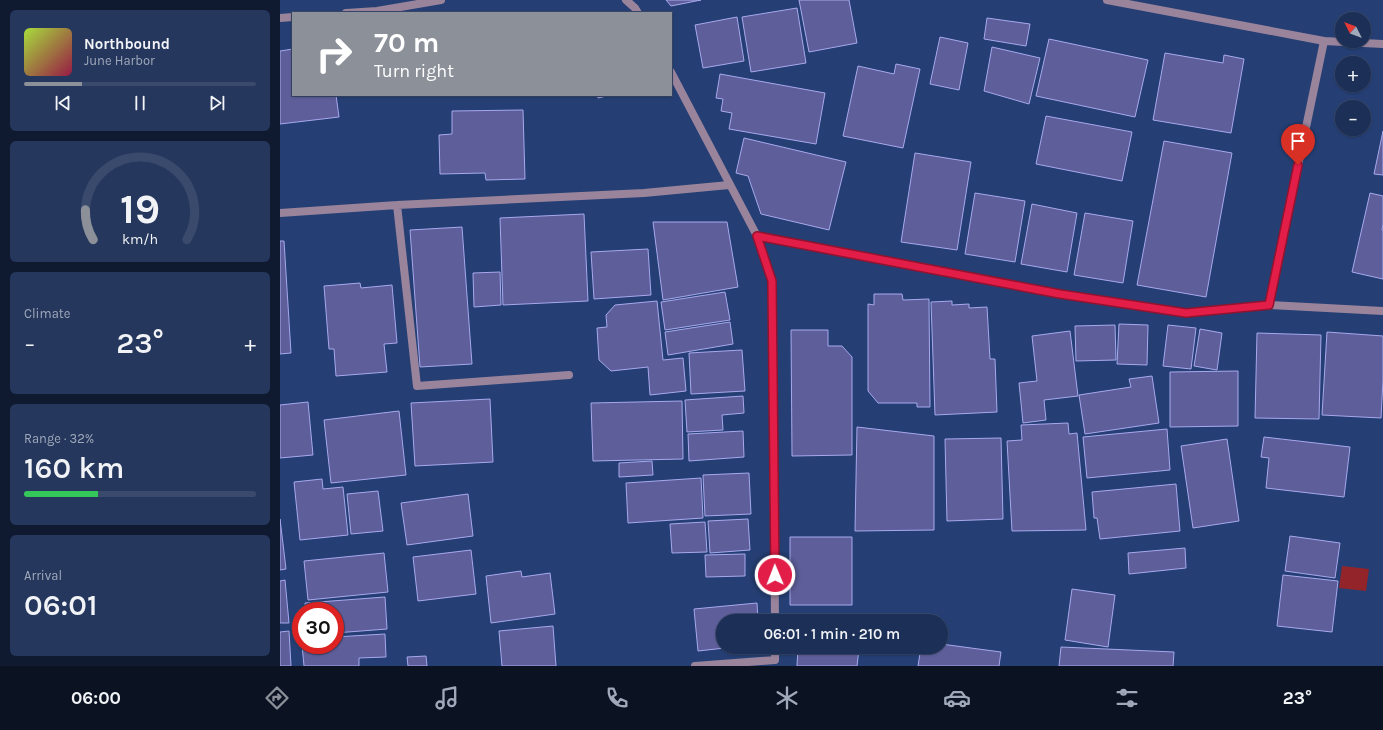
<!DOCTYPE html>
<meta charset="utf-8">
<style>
:root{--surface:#1c2f57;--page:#25375d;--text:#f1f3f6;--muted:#a0a9ba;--line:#3a4a6d;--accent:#8c9099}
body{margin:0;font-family:Karla,sans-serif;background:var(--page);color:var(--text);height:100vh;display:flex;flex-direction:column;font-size:15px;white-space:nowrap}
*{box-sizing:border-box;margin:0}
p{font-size:13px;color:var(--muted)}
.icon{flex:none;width:22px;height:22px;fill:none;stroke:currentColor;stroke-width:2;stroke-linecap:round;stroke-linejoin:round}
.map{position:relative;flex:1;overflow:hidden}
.details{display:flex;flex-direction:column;gap:10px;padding:10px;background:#0f1a30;width:280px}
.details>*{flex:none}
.guide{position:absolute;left:12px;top:12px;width:380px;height:84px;border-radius:0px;box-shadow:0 1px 3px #0004,0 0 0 1px var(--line);background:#8c9099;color:#fff;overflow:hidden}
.needle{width:26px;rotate:312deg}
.buttons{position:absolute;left:1055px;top:12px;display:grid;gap:8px}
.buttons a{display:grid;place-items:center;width:36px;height:36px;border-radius:50%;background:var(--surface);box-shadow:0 1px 3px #0004,0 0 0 1px var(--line);font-size:20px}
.speed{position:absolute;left:12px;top:602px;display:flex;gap:8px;font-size:20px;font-weight:700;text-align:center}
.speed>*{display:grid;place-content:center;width:52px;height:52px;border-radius:50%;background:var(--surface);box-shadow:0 1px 3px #0004,0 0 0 1px var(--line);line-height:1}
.speed .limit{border:6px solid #d22;background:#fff;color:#111}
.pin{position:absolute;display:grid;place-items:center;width:34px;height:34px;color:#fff;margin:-41px -17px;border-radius:50% 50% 50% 0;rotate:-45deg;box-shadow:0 0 4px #0007}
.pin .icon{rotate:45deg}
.me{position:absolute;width:44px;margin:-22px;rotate:359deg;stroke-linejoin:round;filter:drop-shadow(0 0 3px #0008)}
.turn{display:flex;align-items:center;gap:14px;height:84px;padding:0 16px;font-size:18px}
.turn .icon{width:52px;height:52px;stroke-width:2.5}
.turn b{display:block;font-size:28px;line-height:34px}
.big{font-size:30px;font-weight:600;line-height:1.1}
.details .card{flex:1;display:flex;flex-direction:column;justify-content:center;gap:6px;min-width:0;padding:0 14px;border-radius:6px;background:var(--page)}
.details .dial{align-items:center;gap:0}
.dial svg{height:104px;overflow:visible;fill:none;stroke:var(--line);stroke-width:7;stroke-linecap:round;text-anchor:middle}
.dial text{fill:var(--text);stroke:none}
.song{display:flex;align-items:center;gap:12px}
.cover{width:48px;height:48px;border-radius:6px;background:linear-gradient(135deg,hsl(80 70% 55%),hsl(340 70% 35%))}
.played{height:4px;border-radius:2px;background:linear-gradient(90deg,var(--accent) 25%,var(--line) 25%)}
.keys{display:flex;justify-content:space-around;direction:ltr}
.heat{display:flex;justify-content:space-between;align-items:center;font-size:22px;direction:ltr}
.charge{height:6px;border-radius:3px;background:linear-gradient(90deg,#34c759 32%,var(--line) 0)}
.trip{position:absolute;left:436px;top:614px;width:232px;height:40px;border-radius:20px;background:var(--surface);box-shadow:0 1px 3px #0004,0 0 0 1px var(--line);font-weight:600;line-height:40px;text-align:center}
.tabs{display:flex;height:64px;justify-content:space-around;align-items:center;background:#0b1323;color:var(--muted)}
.tabs .icon{width:28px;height:28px}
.tabs .active{color:var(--accent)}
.tabs b{font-size:18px;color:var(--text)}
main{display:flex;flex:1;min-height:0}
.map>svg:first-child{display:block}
</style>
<main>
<section class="details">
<div class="card">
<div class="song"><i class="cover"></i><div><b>Northbound</b><p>June Harbor</p></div></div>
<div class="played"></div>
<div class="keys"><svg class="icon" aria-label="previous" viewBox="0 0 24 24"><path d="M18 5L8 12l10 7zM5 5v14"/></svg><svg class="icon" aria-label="pause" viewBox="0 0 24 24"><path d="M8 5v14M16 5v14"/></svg><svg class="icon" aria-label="next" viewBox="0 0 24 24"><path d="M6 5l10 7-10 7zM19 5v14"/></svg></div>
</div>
<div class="card dial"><svg viewBox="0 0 100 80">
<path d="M14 69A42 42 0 1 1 86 69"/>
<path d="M14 69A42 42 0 0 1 8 46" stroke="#8c9099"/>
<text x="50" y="56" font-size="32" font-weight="700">19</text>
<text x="50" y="72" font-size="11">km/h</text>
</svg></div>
<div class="card"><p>Climate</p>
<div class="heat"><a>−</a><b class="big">23°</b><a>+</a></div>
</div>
<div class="card"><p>Range · 32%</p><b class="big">160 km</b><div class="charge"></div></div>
<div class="card"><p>Arrival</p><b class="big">06:01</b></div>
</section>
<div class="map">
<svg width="1103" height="666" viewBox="0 0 1103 666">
<rect width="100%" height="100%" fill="#253f74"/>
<path fill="#93242a" d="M 1062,566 L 1089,569 L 1086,591 L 1059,588 Z"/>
<path fill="#5e5e9b" stroke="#a7a9ec" d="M 386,0 L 421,0 L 391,6 Z
M 519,0 L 569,0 L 577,43 L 529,52 Z
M 517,8 L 526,63 L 471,72 L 462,17 Z
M 457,17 L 464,61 L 423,68 L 415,25 Z
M 707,18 L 750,24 L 746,46 L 704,39 Z
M 660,37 L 688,43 L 679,90 L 650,84 Z
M 769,39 L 868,60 L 855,117 L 756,96 Z
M 712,47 L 760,58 L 749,104 L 704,91 Z
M 13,49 L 13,95 L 56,95 L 59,117 L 0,124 L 0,51 Z
M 885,53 L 943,63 L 944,55 L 964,59 L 951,133 L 873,120 Z
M 616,64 L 640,69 L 623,148 L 563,136 L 578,66 L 614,74 Z
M 440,74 L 545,93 L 536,144 L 449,129 L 452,113 L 441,111 L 443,99 L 436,98 Z
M 317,95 L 331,95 L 318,98 Z
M 243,110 L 245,179 L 206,180 L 205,173 L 160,174 L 159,135 L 172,134 L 172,111 Z
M 766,116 L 852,132 L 842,181 L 756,164 Z
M 1103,131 L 1103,175 L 1094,174 Z
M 464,138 L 566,162 L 549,230 L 481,214 L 468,176 L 456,173 Z
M 884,141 L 952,153 L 926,297 L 857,285 Z
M 635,153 L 691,162 L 677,250 L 621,242 Z
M 695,193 L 745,201 L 735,262 L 685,254 Z
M 1090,193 L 1103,196 L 1103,224 L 1102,230 L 1103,230 L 1103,279 L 1072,272 Z
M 752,204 L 797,213 L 787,272 L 741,264 Z
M 805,213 L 853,221 L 843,283 L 794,275 Z
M 304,214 L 308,301 L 223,305 L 220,218 Z
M 373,222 L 447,222 L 458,287 L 383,300 Z
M 182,227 L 192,364 L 140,367 L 130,230 Z
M 0,241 L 4,241 L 11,353 L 0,354 Z
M 368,249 L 371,295 L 314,299 L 311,252 Z
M 220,272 L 221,305 L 194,307 L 193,273 Z
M 80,283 L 81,288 L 112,285 L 117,343 L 104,344 L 107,372 L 56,376 L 54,349 L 49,349 L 44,286 Z
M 445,292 L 450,320 L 385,330 L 381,302 Z
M 594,294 L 622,294 L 623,300 L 649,299 L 650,407 L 637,407 L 637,403 L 598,403 L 588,391 L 588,304 L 594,305 Z
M 377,301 L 383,360 L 403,358 L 406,391 L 370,395 L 368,367 L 331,371 L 319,360 L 317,328 L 327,327 L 326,315 L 335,305 Z
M 672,301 L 672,305 L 689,304 L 689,308 L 707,307 L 710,359 L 715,359 L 717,412 L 655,415 L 651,302 Z
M 450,322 L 453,344 L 388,355 L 385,332 Z
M 839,324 L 868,325 L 867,365 L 837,364 Z
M 835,325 L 836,360 L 796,361 L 795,326 Z
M 888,325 L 916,328 L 911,369 L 883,366 Z
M 920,329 L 942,333 L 937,370 L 914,366 Z
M 511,330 L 548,330 L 548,346 L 562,346 L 572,357 L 572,455 L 512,456 Z
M 790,331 L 798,396 L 764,400 L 766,420 L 743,423 L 739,383 L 757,381 L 752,336 Z
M 1047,332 L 1103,336 L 1103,380 L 1101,418 L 1042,415 Z
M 977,333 L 1041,335 L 1039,419 L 975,418 Z
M 462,350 L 465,391 L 411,394 L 409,353 Z
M 958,371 L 958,426 L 890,427 L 890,372 Z
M 872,376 L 879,423 L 805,434 L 799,395 L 851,387 L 849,379 Z
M 463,396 L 464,413 L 442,415 L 443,430 L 407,432 L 405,400 Z
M 210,399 L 213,462 L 135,466 L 131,403 Z
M 402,401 L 403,459 L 313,461 L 311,403 Z
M 28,402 L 33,455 L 0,458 L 0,405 Z
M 119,411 L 126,475 L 51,483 L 44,420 Z
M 788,423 L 789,434 L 797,433 L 806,530 L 732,531 L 727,441 L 742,440 L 741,425 Z
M 577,427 L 654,436 L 654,530 L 575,531 Z
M 887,429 L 890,470 L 807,478 L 803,437 Z
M 463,431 L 464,457 L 409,461 L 408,434 Z
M 984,437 L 1070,447 L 1064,497 L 986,488 L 989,458 L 981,457 Z
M 721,438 L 723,519 L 667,521 L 665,439 Z
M 947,439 L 959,521 L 913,528 L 901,446 Z
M 372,461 L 373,475 L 339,477 L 339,463 Z
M 469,473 L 471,514 L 425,516 L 423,475 Z
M 421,478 L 423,518 L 348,523 L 346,483 Z
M 42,479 L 43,489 L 63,487 L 68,535 L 20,540 L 14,482 Z
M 896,484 L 900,531 L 820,539 L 817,518 L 814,518 L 812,492 Z
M 98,491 L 103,531 L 71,534 L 67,494 Z
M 188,494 L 193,536 L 127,545 L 121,503 Z
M 0,519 L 6,569 L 0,570 Z
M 468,519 L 470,550 L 430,553 L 428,521 Z
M 425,522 L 427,552 L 392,553 L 390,524 Z
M 1010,536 L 1060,543 L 1055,578 L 1005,571 Z
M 510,537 L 572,537 L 572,605 L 510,605 Z
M 905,548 L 906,568 L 849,574 L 848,553 Z
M 191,550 L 196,594 L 138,601 L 133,557 Z
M 104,553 L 108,592 L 28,600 L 24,561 Z
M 465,554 L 465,576 L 426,577 L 425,555 Z
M 241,571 L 242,577 L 270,573 L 275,614 L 211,623 L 206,576 Z
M 1003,575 L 1058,581 L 1052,632 L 997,626 Z
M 5,580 L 9,623 L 0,623 L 0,581 Z
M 792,589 L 835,595 L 828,647 L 785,640 Z
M 105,597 L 107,629 L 55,633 L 55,611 L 26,611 L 25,603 Z
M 477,603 L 478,621 L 443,621 L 443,647 L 454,647 L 418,651 L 414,609 Z
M 273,626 L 276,666 L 222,666 L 219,631 Z
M 9,631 L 11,666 L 0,666 L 0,632 Z
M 105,634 L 106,657 L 79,658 L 79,666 L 24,666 L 22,645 L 55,645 L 55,637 Z
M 661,644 L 721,652 L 719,666 L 638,666 L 641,647 L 661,647 Z
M 518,647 L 579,649 L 577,666 L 517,666 Z
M 781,647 L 894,652 L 893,666 L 779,666 Z
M 146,656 L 147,666 L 128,666 L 127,657 Z"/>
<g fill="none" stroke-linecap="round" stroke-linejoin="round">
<path stroke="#9a849c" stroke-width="8" d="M 827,0 L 1044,41 L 1103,44
M 989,305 L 1044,41"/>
<path stroke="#9a849c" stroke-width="8" d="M 346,0 L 355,8 L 358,13
M 66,13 L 97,11 L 161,0
M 0,18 L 13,17
M 391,72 L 477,236 L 492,281 L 495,621
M 117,205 L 137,386 L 289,375
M 0,213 L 117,205 L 364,193 L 449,185
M 477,236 L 780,294 L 906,313 L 989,305 L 1103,311
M 415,666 L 495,660 L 495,647"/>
</g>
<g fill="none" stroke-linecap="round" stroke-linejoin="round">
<defs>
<path id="route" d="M 495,575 L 492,281 L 477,236 L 780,294 L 906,313 L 989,305 L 1018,165"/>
</defs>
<use href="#route" stroke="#92132f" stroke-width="10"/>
<use href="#route" stroke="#e11d48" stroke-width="7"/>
</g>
</svg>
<div class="buttons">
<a><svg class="needle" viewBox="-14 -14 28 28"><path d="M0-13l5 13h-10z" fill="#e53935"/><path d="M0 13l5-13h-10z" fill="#a0a9ba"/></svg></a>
<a>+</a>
<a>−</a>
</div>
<div class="speed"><div class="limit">30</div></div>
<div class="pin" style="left:1018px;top:165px;background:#d93025"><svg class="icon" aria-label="arrive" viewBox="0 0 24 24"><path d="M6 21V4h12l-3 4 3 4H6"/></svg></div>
<svg class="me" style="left:495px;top:575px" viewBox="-20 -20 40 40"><circle r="17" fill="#e11d48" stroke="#fff" stroke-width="3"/><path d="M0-11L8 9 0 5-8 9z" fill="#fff"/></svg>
<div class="trip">06:01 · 1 min · 210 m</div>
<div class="guide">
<div class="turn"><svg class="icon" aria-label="right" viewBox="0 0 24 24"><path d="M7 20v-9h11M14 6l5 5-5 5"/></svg><div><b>70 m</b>Turn right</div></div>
</div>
</div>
</main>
<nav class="tabs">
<b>06:00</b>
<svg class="icon active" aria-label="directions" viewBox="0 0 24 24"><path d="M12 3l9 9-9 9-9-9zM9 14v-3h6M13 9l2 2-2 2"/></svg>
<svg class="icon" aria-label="music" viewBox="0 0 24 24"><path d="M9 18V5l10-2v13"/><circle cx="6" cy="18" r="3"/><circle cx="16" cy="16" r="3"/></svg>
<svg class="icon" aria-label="phone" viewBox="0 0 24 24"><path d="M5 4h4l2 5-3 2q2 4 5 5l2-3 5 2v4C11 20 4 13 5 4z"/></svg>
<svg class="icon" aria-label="climate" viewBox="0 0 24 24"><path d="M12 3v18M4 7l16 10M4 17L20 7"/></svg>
<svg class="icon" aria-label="car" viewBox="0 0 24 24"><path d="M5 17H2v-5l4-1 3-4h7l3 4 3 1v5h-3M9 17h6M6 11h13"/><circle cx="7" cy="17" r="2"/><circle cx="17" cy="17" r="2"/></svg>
<svg class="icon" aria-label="filters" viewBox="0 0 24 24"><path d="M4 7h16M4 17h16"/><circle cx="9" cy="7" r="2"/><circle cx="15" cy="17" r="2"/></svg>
<b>23°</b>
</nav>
